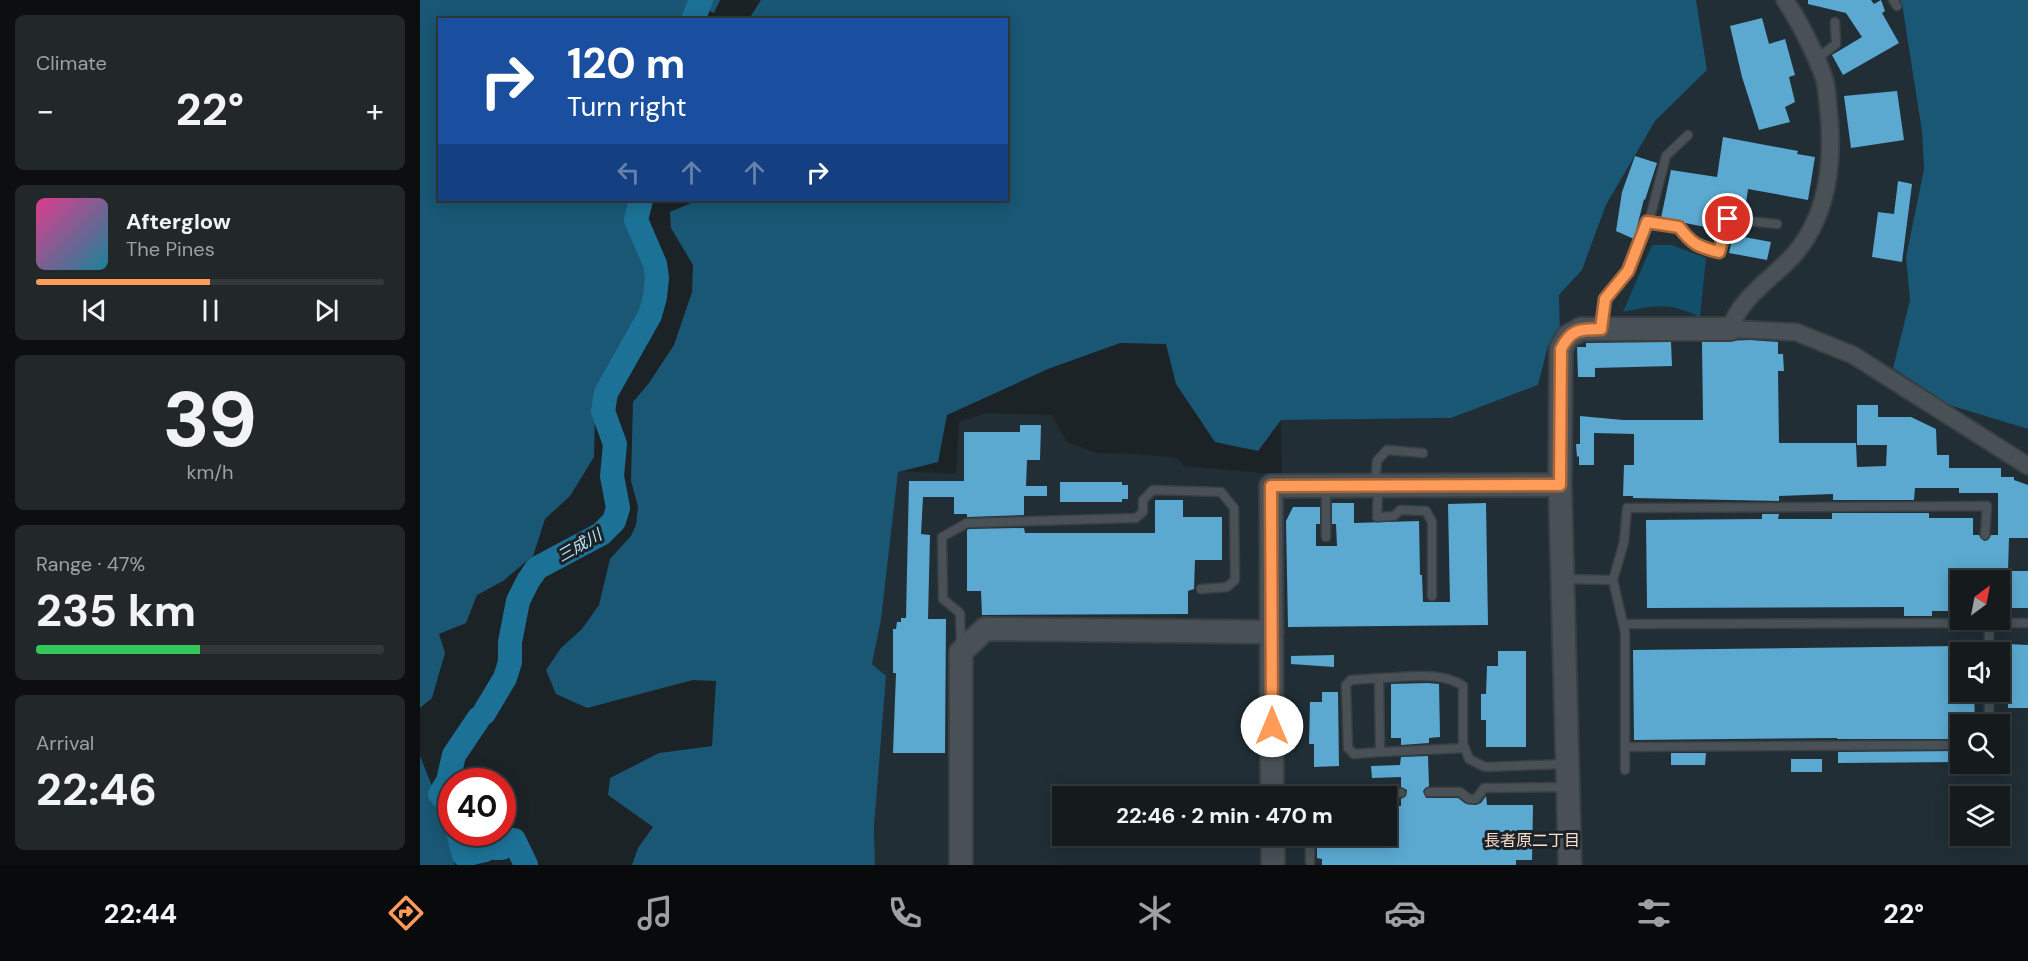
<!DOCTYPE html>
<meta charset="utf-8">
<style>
:root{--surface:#151a1d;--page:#22272a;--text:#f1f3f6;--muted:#9da1a4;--line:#34383b;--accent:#fe9b59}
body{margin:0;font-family:"DM Sans","Noto Sans JP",sans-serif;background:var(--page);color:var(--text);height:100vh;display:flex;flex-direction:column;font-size:22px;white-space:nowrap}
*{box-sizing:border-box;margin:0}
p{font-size:20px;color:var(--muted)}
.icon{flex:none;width:33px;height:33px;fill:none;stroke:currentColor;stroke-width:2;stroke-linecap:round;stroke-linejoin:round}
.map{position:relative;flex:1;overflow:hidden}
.panel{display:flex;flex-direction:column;gap:15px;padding:15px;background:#0c0e10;width:420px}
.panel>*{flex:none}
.top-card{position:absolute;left:18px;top:18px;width:570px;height:183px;border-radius:0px;box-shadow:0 3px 15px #0003,0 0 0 2px var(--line);background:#1a4fa0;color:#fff;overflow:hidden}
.needle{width:39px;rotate:32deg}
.fabs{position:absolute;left:1530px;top:570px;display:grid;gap:12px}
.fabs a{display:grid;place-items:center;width:60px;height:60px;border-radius:0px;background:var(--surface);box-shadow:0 3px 15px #0003,0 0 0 2px var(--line);font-size:30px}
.speed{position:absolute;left:18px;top:768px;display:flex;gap:12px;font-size:30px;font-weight:700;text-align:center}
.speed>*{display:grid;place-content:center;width:78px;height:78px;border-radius:50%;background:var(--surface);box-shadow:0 3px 15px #0003,0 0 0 2px var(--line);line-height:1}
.speed .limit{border:9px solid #d22;background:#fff;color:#111}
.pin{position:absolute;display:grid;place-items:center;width:51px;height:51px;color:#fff;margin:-26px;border:3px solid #fff;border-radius:50%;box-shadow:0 2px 6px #0007}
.me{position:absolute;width:66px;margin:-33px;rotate:0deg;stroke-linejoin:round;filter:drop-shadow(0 0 4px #0008)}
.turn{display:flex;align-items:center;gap:21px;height:126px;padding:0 30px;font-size:27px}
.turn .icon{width:78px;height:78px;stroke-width:2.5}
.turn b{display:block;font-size:42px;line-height:51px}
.lanes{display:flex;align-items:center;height:57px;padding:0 30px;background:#0003;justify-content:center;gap:30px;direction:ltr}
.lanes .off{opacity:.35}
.big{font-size:45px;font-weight:700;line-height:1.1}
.panel .tile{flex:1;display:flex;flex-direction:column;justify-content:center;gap:9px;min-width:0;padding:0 21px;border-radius:9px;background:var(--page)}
.panel .dial{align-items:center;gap:0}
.dial b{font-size:78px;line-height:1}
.song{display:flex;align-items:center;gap:18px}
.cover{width:72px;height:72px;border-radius:9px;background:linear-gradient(135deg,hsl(330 70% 55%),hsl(190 70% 35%))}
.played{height:6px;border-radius:3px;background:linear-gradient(90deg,var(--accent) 50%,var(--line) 50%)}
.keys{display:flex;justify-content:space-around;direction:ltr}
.heat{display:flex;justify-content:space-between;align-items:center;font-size:33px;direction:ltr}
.charge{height:9px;border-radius:4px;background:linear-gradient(90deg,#34c759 47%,var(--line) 0)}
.trip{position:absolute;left:632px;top:786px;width:345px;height:60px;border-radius:0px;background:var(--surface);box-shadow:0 3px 15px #0003,0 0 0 2px var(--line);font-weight:700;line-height:60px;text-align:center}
.dock{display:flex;height:96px;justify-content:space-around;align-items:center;background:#080a0c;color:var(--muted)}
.dock .icon{width:42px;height:42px}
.dock .active{color:var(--accent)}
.dock b{font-size:27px;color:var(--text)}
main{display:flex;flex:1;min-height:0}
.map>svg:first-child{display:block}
</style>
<main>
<section class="panel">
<div class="tile"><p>Climate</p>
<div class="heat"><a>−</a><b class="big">22°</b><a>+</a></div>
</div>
<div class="tile">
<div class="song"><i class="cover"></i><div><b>Afterglow</b><p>The Pines</p></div></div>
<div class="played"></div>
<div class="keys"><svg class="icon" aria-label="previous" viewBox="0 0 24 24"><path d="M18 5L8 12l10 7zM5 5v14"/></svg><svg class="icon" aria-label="pause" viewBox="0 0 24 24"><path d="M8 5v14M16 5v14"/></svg><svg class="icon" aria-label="next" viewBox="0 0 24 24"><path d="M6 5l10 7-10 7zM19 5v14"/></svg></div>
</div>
<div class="tile dial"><b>39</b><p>km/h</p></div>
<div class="tile"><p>Range · 47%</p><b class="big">235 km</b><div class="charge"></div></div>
<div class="tile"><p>Arrival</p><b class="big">22:46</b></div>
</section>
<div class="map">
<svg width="1608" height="865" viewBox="0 0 1608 865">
<rect width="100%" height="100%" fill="#1c2327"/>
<path fill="#212e36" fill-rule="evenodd" d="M 1276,0 L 1480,0 L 1482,4 L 1502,132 L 1504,169 L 1486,257 L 1490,300 L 1473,368 L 1529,405 L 1608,429 L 1608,865 L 455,865 L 452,665 L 461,620 L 478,471 L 536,474 L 539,422 L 566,413 L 632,415 L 647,442 L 677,453 L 717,454 L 757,458 L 764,466 L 862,475 L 861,420 L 1031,418 L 1118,385 L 1128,346 L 1140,332 L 1139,295 L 1162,270 L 1186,205 L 1235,121 L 1287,70 ZM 1540,580 L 1580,580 L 1580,620 L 1540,620 ZM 1540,652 L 1580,652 L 1580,692 L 1540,692 ZM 1540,724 L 1580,724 L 1580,764 L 1540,764 ZM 642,796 L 966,796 L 966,836 L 642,836 ZM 1540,796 L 1580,796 L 1580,836 L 1540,836 Z"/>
<path fill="#114f6a" d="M 1232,245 L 1252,245 L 1286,258 L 1280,317 C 1249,302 1236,305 1203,312 Z"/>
<path fill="#195774" d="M 0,0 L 300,0 L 294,13 L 270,3 L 263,19 L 20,20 L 20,200 L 224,200 L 219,214 L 248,278 L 241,306 L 222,348 L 185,392 L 175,414 L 174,457 L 150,496 L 125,519 L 113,556 L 83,581 L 57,595 L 46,623 L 19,634 L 25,653 L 12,698 L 0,708 Z
M 341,0 L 1276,0 L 1287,70 L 1235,121 L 1186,205 L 1162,270 L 1139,295 L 1140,332 L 1128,346 L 1118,385 L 1031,418 L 861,420 L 838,451 L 795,442 L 756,384 L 746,344 L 700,343 L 628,369 L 527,415 L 518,462 L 478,472 L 461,620 L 452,664 L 466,676 L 454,827 L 455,865 L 212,865 L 218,848 L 233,827 L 188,795 L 190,778 L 239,753 L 292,746 L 296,681 L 273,680 L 167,708 L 136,694 L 126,670 L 141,648 L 162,629 L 179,605 L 190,559 L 211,536 L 216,525 L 218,506 L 211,481 L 213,402 L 229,383 L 254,345 L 272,292 L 273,265 L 251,228 L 250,212 L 278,200 L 586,200 L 586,20 L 329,19 Z
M 1480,0 L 1608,0 L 1608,429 L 1529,405 L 1473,368 L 1490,300 L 1486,257 L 1504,169 L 1502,132 L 1482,4 Z
M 0,756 L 29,829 L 35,865 L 0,865 Z"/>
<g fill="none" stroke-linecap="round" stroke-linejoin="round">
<path stroke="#1c7197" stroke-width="24" d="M 273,20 L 281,0
M 64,713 L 85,678 L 90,662 L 90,642 L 98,601 L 108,581 L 117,568 L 181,534 L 194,521 L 198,508 L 192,476 L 195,444 L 183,411 L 186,393 L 230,315 L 235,297 L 237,278 L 235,264 L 216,220 L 221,200
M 32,808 L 20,794 L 28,781 L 34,755 L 59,718
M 38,832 L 44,855 L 65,850
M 75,848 L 82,848 L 90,840 L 94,840 L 106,865"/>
</g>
<path fill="#5ba9d1" d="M 1388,0 L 1451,0 L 1454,4 L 1461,0 L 1465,11 L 1462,13 L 1479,43 L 1423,75 L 1412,55 L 1442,37 L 1426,13 L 1388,4 Z
M 1342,18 L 1349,44 L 1365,39 L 1375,75 L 1369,77 L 1375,102 L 1365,107 L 1370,122 L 1339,130 L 1322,77 L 1310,26 Z
M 1477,91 L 1484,140 L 1431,148 L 1424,96 Z
M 1303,137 L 1378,151 L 1377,154 L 1395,157 L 1388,200 L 1328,189 L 1325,209 L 1290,204 L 1285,227 L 1241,218 L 1251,170 L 1297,177 Z
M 1215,156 L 1237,163 L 1225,200 L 1224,199 L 1214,239 L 1196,231 L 1202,192 Z
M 1478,181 L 1492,184 L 1482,262 L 1452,257 L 1458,212 L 1474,214 Z
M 1313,235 L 1351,242 L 1347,260 L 1309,253 Z
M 1330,340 L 1358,342 L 1358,354 L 1363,354 L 1364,371 L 1358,371 L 1359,443 L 1436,443 L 1437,467 L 1466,466 L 1467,445 L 1437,445 L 1437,405 L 1458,405 L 1458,417 L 1491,417 L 1516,429 L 1517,455 L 1529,455 L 1529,468 L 1581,468 L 1581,477 L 1594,477 L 1594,480 L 1608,485 L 1608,538 L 1589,538 L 1588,571 L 1608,571 L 1608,608 L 1586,608 L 1586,580 L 1540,580 L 1539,611 L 1512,611 L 1512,616 L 1484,616 L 1484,607 L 1227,608 L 1226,520 L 1342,519 L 1342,514 L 1359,514 L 1358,519 L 1412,519 L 1412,513 L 1509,513 L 1509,518 L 1553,518 L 1553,535 L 1559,535 L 1564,541 L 1568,540 L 1571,535 L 1578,535 L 1578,493 L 1539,493 L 1539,488 L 1495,488 L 1494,500 L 1413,500 L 1413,494 L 1359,496 L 1359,501 L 1213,498 L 1213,496 L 1203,496 L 1204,465 L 1214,465 L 1214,434 L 1174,433 L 1174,465 L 1159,465 L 1159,456 L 1157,457 L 1156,444 L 1160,444 L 1160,416 L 1203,420 L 1283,420 L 1282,342 Z
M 1251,342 L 1252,366 L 1175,368 L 1175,377 L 1158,377 L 1157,347 L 1166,347 L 1166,343 Z
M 600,425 L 621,425 L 620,460 L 607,460 L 606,486 L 627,486 L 627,496 L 604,496 L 604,515 L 547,517 L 547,514 L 534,514 L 534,497 L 503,497 L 501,534 L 510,535 L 508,619 L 526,619 L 525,753 L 473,753 L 476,673 L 473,673 L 473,629 L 476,629 L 477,622 L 481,622 L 481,618 L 486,618 L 489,481 L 544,481 L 544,432 L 600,432 Z
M 640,482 L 702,482 L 702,485 L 708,485 L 708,499 L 702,499 L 702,502 L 640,502 Z
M 735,500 L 763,500 L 763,517 L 802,517 L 802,560 L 775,560 L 774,589 L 768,591 L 768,614 L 562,615 L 561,591 L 547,591 L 547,530 L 549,529 L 604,528 L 605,533 L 735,533 Z
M 912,503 L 934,503 L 934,523 L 999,521 L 1000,575 L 1002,575 L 1003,602 L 1030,602 L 1028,504 L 1066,503 L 1068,625 L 868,627 L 866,521 L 873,507 L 900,507 L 900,524 L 896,524 L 896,546 L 917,546 L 916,524 L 912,524 Z
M 1588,644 L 1608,645 L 1608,708 L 1588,708 Z
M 1540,646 L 1540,692 L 1554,692 L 1555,724 L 1540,724 L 1540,739 L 1417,739 L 1417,738 L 1214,740 L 1213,650 Z
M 1078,651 L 1106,651 L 1106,747 L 1066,747 L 1066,720 L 1061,720 L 1061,694 L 1066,694 L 1067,666 L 1078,666 Z
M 914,655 L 914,667 L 871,664 L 871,656 Z
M 1008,683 L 1019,684 L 1020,737 L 1009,738 L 1009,743 L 981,745 L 981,738 L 971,738 L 971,684 Z
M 902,692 L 918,692 L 919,766 L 894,767 L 894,744 L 889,744 L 890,702 L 902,702 Z
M 1540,751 L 1540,762 L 1418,763 L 1418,752 Z
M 1251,753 L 1286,753 L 1285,765 L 1251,765 Z
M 1008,756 L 1009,786 L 1003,791 L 1006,798 L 1038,798 L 1046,804 L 1056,805 L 1061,803 L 1066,796 L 1067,805 L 1113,805 L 1112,860 L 1096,860 L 1096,865 L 902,865 L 902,859 L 897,858 L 897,843 L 902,844 L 902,836 L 973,837 L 973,806 L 981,806 L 981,799 L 986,796 L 987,790 L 981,787 L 981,777 L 952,778 L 951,766 L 980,765 L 981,757 Z
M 1371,759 L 1402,759 L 1402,772 L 1371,772 Z"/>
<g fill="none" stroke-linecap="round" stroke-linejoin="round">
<defs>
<path id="lane" d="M 1473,0 L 1477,6
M 1396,59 L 1416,44 L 1415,22
M 1227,222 L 1259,227 C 1272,244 1278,247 1299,252
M 1299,254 L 1308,219 L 1357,224
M 1181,329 L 1185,299 L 1208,271 L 1231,214 L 1246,156 L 1268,135
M 955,486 L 957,461 L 967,450 L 1003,453
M 958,486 L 957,517 L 974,516 L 980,510 L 1006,511 L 1012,522 L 1012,596
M 906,537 L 906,487
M 1143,579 L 1193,580 L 1205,632 L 1205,770
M 1193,580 L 1204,542 L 1207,508 L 1567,506 L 1565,535
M 1569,620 L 1569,652
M 1204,624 L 1608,623
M 541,646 L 540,613 L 523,599 L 522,537 L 547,523 L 716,518 L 723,512 L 723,500 L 733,490 L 801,492 L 814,508 L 815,580 L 807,587 L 781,589
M 959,678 L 931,680 L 926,685 L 928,748 L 934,754 L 960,752
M 1569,692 L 1569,724
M 1205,747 L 1540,745
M 1045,748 L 960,752 L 959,678 C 985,678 1021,670 1043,686 L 1043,743 L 1049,759 L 1065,767 L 1146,764
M 1009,792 L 1040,792 L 1049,799 L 1056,799 L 1064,788 L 1147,787
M 907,796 L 981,793
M 890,862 L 890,836"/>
<path id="street" d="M 1365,0 C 1379,21 1396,54 1404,78 C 1407,86 1407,97 1408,105 C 1414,155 1410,209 1378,250 C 1357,276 1320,296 1310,329 L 1376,332 L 1433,355 L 1608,466"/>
<path id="secondary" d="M 852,796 L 851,486 L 1140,485
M 853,836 L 853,865
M 541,865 L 541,652 L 565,629 L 852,632
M 1150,865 L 1140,485 L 1141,349 L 1147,337 L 1161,329 L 1310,329"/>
</defs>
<use href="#lane" stroke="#393f42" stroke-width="11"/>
<use href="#street" stroke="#393f42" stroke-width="20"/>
<use href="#secondary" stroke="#393f42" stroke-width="26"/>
<use href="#lane" stroke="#495156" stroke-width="8"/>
<use href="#street" stroke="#495156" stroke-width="16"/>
<use href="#secondary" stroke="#495156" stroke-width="22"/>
</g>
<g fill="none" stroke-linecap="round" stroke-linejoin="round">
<defs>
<path id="route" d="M 852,726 L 851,486 L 1140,485 L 1141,349 C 1151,329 1160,329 1181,329 L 1185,299 L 1208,271 L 1227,222 L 1259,227 C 1272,244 1278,247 1299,252 L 1308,219"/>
</defs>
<use href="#route" stroke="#a5653a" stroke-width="15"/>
<use href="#route" stroke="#fe9b59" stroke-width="10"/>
</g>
<g text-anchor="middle" stroke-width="6" stroke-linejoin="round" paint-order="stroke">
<g font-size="16" font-style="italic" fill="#bce3f9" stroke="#1c2327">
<text transform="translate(159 545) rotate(-30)" y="6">三成川</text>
</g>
<g font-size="16" fill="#faddcc" stroke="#1c2327">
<text x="1112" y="846">長者原二丁目</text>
</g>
</g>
</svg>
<div class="fabs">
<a><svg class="needle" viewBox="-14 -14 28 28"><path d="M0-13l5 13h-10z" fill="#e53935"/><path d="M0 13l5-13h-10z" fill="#9da1a4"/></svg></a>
<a><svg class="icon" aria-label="sound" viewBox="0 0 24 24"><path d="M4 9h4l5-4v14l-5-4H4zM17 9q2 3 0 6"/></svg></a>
<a><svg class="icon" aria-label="search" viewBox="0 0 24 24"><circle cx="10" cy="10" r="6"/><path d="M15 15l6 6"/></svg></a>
<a><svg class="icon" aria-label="layers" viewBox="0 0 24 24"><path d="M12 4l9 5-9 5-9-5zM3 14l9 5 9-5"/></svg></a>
</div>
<div class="speed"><div class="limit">40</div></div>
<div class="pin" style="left:1308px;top:219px;background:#d93025"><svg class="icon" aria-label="arrive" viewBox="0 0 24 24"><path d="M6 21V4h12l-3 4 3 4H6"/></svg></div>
<svg class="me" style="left:852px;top:726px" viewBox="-20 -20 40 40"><circle r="19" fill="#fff"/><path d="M0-13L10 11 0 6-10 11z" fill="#fe9b59"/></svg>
<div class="trip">22:46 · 2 min · 470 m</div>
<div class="top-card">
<div class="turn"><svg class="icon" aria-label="right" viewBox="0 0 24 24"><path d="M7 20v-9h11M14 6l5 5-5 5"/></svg><div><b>120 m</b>Turn right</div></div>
<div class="lanes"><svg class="icon off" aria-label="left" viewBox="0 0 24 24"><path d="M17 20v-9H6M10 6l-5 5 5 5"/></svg><svg class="icon off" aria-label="ahead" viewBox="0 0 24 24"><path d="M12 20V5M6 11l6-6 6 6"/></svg><svg class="icon off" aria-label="ahead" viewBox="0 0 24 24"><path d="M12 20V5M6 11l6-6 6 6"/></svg><svg class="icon" aria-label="right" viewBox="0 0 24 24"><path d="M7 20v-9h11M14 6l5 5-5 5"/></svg></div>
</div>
</div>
</main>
<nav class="dock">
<b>22:44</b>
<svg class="icon active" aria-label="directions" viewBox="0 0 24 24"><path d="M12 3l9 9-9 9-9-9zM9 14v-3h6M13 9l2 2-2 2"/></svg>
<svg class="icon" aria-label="music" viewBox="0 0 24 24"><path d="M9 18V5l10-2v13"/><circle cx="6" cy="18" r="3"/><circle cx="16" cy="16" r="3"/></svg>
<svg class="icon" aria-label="phone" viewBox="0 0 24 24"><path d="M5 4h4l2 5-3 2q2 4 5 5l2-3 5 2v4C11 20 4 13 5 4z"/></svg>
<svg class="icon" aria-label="climate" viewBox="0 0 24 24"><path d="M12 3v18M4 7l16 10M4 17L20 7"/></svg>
<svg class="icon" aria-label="car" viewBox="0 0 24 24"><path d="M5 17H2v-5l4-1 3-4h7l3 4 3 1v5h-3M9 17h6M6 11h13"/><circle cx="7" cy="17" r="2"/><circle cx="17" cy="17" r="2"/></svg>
<svg class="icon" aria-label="filters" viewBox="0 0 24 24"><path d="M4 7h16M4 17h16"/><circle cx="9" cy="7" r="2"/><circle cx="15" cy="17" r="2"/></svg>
<b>22°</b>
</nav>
